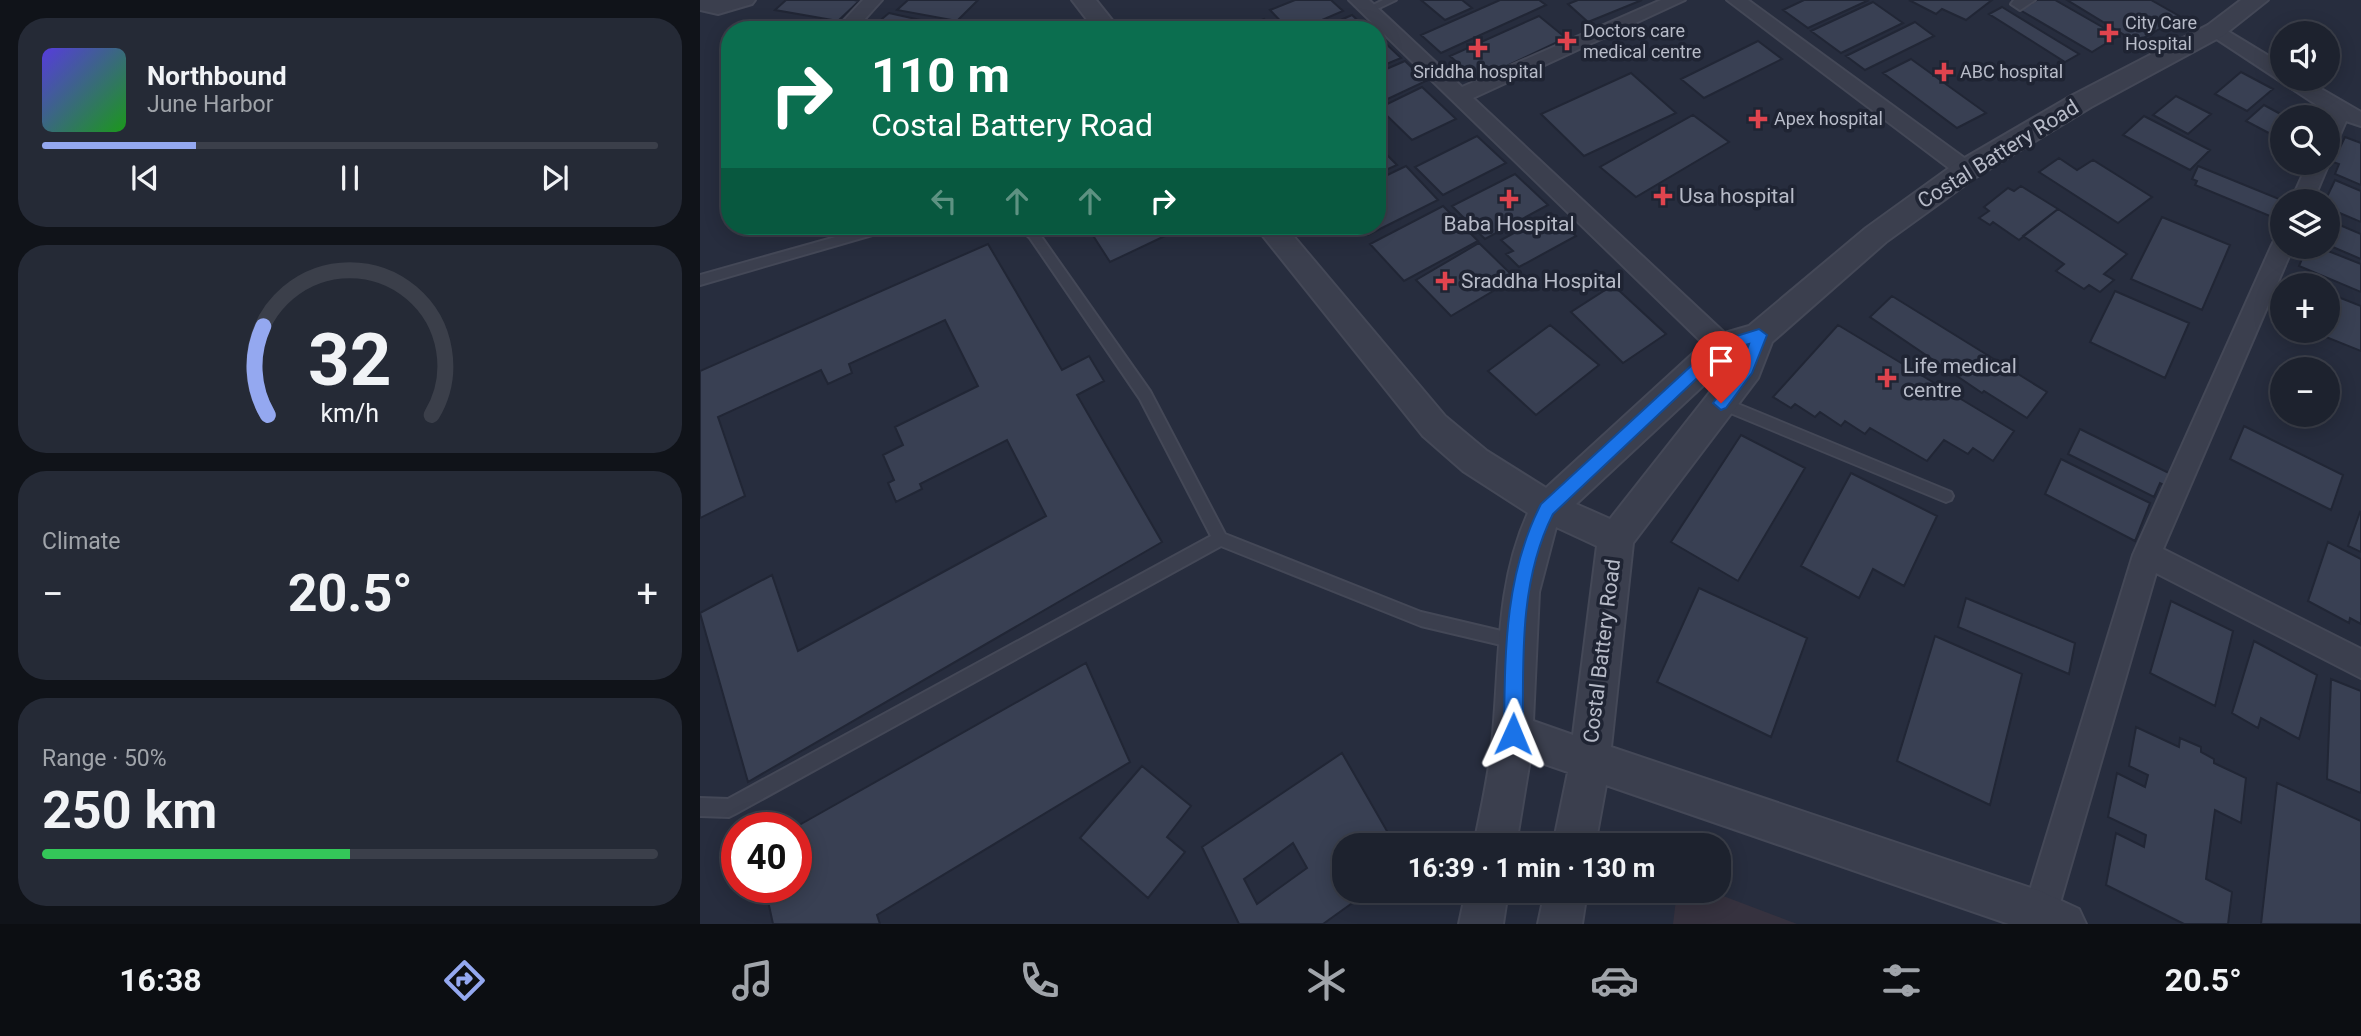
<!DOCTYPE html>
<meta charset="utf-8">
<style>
:root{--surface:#1d222e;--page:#252a36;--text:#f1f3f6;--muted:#a0a4aa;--line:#3b3f4a;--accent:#94a8f0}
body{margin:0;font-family:Roboto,sans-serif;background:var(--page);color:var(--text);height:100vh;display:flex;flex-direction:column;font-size:26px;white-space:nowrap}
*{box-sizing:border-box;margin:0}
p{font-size:23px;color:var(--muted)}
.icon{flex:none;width:38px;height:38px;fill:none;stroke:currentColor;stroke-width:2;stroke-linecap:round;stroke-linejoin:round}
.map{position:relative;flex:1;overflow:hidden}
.drawer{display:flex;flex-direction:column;gap:18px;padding:18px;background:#101319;width:700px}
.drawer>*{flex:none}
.banner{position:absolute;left:21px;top:21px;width:665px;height:214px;border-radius:28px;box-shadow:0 4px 18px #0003,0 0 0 2px var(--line);background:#0b6e4f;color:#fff;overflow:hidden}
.fabs{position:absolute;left:1570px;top:21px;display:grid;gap:14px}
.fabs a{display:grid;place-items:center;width:70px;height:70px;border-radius:50%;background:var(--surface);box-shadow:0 4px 18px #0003,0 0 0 2px var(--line);font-size:35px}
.speed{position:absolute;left:21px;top:812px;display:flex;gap:14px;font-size:35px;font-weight:700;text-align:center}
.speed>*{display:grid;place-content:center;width:91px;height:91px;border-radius:50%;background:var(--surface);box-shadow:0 4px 18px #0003,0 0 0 2px var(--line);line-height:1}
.speed .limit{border:10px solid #d22;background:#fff;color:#111}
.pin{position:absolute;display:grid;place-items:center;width:60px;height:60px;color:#fff;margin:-72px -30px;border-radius:50% 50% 50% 0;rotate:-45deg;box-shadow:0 0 7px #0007}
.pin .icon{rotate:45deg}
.me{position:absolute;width:77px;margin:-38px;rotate:1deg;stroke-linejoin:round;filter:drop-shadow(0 0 5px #0008)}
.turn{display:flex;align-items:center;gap:24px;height:147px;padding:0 35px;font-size:32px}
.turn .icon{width:91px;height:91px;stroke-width:2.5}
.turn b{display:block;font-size:49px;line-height:60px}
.lanes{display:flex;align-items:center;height:66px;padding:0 35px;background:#0003;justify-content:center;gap:35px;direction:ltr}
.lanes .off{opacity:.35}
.big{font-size:52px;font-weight:700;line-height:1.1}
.drawer .tile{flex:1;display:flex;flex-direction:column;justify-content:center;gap:10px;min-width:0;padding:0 24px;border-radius:28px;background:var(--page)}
.drawer .dial{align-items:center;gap:0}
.dial svg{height:182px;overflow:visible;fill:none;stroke:var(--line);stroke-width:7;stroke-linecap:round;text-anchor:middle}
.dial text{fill:var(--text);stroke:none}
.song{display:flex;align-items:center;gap:21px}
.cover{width:84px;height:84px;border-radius:10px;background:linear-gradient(135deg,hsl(250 70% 55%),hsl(120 70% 35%))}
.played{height:7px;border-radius:4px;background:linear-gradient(90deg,var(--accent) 25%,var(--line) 25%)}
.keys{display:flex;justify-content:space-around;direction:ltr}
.heat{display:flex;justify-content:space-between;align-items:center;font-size:38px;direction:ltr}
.charge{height:10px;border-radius:5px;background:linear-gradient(90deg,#34c759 50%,var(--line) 0)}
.trip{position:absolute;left:632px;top:833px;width:399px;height:70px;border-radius:28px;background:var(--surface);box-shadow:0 4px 18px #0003,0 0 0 2px var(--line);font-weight:700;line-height:70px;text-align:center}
.tab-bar{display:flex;height:112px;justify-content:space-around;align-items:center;background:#0c0e12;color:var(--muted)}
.tab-bar .icon{width:49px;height:49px}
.tab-bar .on{color:var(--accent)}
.tab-bar b{font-size:32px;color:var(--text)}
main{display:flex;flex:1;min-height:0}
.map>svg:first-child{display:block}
</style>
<main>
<section class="drawer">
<div class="tile">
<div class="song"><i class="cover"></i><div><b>Northbound</b><p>June Harbor</p></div></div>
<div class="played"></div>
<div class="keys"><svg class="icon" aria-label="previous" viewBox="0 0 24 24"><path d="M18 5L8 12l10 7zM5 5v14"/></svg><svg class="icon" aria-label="pause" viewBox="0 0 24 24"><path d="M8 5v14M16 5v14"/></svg><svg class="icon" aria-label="next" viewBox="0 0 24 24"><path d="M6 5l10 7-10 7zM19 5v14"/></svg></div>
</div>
<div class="tile dial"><svg viewBox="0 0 100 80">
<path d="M14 69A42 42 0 1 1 86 69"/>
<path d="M14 69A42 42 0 0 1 12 30" stroke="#94a8f0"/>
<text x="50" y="56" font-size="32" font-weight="700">32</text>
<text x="50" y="72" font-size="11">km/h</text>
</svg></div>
<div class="tile"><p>Climate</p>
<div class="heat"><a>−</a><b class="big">20.5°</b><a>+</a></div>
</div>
<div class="tile"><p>Range · 50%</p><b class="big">250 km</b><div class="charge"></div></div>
</section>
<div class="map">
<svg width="1661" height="924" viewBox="0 0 1661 924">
<rect width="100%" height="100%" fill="#272d3e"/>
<path fill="#36323f" d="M 977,891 L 1010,891 L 1097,924 L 973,924 Z"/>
<path fill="#394053" stroke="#212635" stroke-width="2" fill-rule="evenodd" d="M 86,0 L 154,0 L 159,1 L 138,21 L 75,10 Z
M 208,0 L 278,0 L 257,21 L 197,10 Z
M 595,0 L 631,0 L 643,11 L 599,30 L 589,30 L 570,10 Z
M 721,0 L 762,0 L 772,8 L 745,20 Z
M 800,0 L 839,0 L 846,5 L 741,53 L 721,35 Z
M 878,0 L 942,0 L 888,22 L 868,4 Z
M 1104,0 L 1169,0 L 1108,28 L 1083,10 Z
M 1209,0 L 1292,0 L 1266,20 L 1242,9 L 1236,14 Z
M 1337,0 L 1355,0 L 1418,36 L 1392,52 L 1320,10 Z
M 1367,0 L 1451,0 L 1481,17 L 1436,42 Z
M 1173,2 L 1203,23 L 1141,53 L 1111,31 Z
M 1302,7 L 1379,54 L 1365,62 L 1289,14 Z
M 189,13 L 256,28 L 170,29 Z
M 652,15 L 668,30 L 618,30 Z
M 839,16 L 866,38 L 777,80 L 750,56 Z
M 564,19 L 575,30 L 540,30 Z
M 1215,22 L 1234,36 L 1165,70 L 1146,56 Z
M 682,40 L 701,58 L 677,68 L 677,42 Z
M 1058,41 L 1082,59 L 1004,98 L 981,79 Z
M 1211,59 L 1286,113 L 1257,128 L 1183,73 Z
M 705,61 L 726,81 L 677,104 L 677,73 Z
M 1541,72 L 1573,89 L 1547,111 L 1515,94 Z
M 931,73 L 976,113 L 884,156 L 841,114 Z
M 722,87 L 756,119 L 712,140 L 679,108 Z
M 1476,96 L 1511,114 L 1488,134 L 1453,115 Z
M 1564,105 L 1586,117 L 1582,117 L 1582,140 L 1546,121 Z
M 993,115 L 1029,142 L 936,197 L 900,167 Z
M 1444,116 L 1510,150 L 1490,170 L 1423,135 Z
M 777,136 L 806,163 L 743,195 L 715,167 Z
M 1645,137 L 1661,143 L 1661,185 L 1635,174 L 1639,164 L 1633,162 Z
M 677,145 L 697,165 L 677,174 Z
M 1359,158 L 1377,170 L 1393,160 L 1452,197 L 1418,223 L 1339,172 Z
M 706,166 L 738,200 L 668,235 L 660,226 L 677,226 L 677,180 Z
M 1498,166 L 1584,201 L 1577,219 L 1495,185 L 1497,181 L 1492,179 Z
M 815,174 L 848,205 L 785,239 L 752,206 Z
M 1635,180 L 1661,191 L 1661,222 L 1628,208 L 1628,201 L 1625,201 Z
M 1321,186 L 1358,209 L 1319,240 L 1293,222 L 1290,225 L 1279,218 L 1289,211 L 1284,207 L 1308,188 L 1314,191 Z
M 743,206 L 778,241 L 704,281 L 670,244 Z
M 1358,209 L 1427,254 L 1404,274 L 1414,280 L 1400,292 L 1389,285 L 1384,289 L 1356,271 L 1364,264 L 1323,236 Z
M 851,213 L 876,236 L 819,267 L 806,254 L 813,251 L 801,240 Z
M 1462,217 L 1530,245 L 1502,310 L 1431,279 Z
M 1628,220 L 1661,234 L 1661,259 L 1628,245 Z
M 402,226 L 486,226 L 410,262 L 392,234 L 404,229 Z
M 779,243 L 815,278 L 751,316 L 716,280 Z
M 288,244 L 362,370 L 389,356 L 404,381 L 377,395 L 462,542 L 48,782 L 0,613 L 72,575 L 98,651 L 346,516 L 307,440 L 220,484 L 222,489 L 196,502 L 188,483 L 194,480 L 183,455 L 203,445 L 195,427 L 278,386 L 245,320 L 149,364 L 152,373 L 128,384 L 121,370 L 18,417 L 45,496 L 0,518 L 0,371 Z
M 1607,247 L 1618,247 L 1661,264 L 1661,292 L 1599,266 Z
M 913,285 L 966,334 L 923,363 L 871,312 Z
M 1415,291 L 1489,323 L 1465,378 L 1390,342 Z
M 1628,293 L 1661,306 L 1661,351 L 1611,331 L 1628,331 Z
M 1192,296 L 1347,392 L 1327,418 L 1284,391 L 1282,393 L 1170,317 Z
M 850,325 L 899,365 L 836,415 L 788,371 Z
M 1138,325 L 1314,431 L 1293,461 L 1273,448 L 1268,454 L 1244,440 L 1227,461 L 1170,428 L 1165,434 L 1145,421 L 1141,426 L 1120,412 L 1115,417 L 1095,404 L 1091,408 L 1073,397 Z
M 1544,426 L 1643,475 L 1631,510 L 1530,459 Z
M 1380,429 L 1475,476 L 1470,488 L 1460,483 L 1454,497 L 1368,454 Z
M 1041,435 L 1105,468 L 1038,581 L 971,542 Z
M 1361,459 L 1450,503 L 1435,541 L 1345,494 Z
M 1151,473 L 1237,516 L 1204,586 L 1173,569 L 1159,598 L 1101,566 Z
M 1660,512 L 1661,513 L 1661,552 L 1648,546 Z
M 1628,542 L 1661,559 L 1661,624 L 1650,618 L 1649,623 L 1608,601 Z
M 999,588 L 1107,638 L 1071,737 L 957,682 Z
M 1266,598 L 1375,643 L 1369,674 L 1258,627 Z
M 1471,601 L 1533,631 L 1515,706 L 1450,673 Z
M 1235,636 L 1322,674 L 1290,805 L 1197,761 Z
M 1554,641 L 1617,675 L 1599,739 L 1561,718 L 1558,728 L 1532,713 Z
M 386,663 L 430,762 L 177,915 L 180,924 L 73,924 L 65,887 L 96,887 L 94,828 Z
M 1631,679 L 1661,691 L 1661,793 L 1627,779 Z
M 1436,727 L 1479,747 L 1480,738 L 1501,747 L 1501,752 L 1514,759 L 1514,763 L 1546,778 L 1541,823 L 1515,810 L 1506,879 L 1532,892 L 1528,924 L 1484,924 L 1406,885 L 1416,833 L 1444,847 L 1446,835 L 1408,817 L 1417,773 L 1445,787 L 1448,775 L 1429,766 Z
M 642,753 L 695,845 L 644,845 L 644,891 L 669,891 L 623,924 L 539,924 L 502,847 ZM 593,843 L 607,868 L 557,904 L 544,879 Z
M 442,766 L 491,806 L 467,837 L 485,852 L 448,898 L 380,838 Z
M 1577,783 L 1661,821 L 1661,924 L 1561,924 Z"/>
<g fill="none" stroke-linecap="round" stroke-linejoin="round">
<defs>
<path id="service" d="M 683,0 L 696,0 L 671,12 L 663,10 Z
M 175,226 L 195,226 L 193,229 L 0,285 L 0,275 Z
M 317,226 L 331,226 L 338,232 L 450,391 L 525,534 L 721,612 L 814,634 L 820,636 L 822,641 L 820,646 L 814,648 L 721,626 L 521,546 L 35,814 L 29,817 L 0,816 L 0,798 L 28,799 L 511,536 L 440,399 L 330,238 Z
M 1021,397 L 1251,492 L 1253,496 L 1251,500 L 1246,502 L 1241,500 L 1016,407 L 1014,403 L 1016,399 Z"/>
<path id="minor" d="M 0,0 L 55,0 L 52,4 L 18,14 L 0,10 Z
M 163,0 L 182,0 L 155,30 L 135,30 Z
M 649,0 L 669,0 L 762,87 L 961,0 L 985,0 L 773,98 L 1031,339 L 1034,346 L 1031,353 L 1022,356 L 1013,353 Z
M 1027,0 L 1048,0 L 1274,165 L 1277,170 L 1274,175 L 1258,175 Z
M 1314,0 L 1335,0 L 1320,10 L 1311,4 Z
M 1516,24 L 1582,64 L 1582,79 L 1604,79 L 1661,112 L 1661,126 L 1646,121 L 1635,146 L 1628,148 L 1629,113 L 1509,34 L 1507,30 Z
M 1628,161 L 1629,163 L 1613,201 L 1591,201 L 1608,163 Z
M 1582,239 L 1582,247 L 1593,247 L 1463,549 L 1661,649 L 1661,678 L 1456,573 L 1357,913 L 1352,924 L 1328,924 L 1323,913 L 1433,555 L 1571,247 L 1574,241 Z"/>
<path id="tertiary" d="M 372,0 L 396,0 L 420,30 L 395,30 Z
M 1541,0 L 1568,0 L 1524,35 L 1391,107 L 1276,177 L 1186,242 L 1072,342 L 1058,378 L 933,543 L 911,747 L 1340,891 L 1379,909 L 1386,924 L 1309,924 L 906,785 L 895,845 L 853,845 L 868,772 L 830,759 L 816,845 L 774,845 C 781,808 790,772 793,734 C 800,657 796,584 828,513 L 763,471 L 723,436 L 555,226 L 585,226 L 745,416 L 787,451 L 846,488 L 1011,337 L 1049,326 L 1166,228 L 1256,163 L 1373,95 L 1508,25 ZM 1037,354 L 1033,363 L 910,519 L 876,504 ZM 856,527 L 897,546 L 873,735 L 833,721 L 839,592 Z
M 766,891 L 808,891 L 803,924 L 759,924 Z
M 845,891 L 887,891 L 882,924 L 838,924 Z"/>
</defs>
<use href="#service" stroke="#444857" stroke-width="4"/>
<use href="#minor" stroke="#444857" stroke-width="4"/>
<use href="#tertiary" stroke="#444857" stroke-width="4"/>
<use href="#service" fill="#3b3f4e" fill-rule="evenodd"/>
<use href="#minor" fill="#3b3f4e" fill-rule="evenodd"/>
<use href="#tertiary" fill="#3b3f4e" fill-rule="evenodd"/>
</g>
<path fill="#1a73e8" stroke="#114b97" stroke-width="2" d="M 1059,329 L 1067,335 L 1052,373 L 1026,408 L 1021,410 L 1013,403 L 1041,366 L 1049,344 L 1027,350 L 853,514 C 819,581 823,660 823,734 L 820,741 L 813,743 L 807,741 L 804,734 C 805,654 804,576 841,504 L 1017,342 Z"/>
<g fill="#e0444e" stroke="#1f2433" stroke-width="2.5">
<path d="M1405.5 22.5h7v7h7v7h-7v7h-7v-7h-7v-7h7z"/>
<path d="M863.5 30.5h7v7h7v7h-7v7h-7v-7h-7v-7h7z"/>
<path d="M774.5 37.5h7v7h7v7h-7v7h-7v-7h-7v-7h7z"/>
<path d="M1240.5 61.5h7v7h7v7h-7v7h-7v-7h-7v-7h7z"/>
<path d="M1054.5 108.5h7v7h7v7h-7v7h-7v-7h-7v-7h7z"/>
<path d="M959.5 185.5h7v7h7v7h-7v7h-7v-7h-7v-7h7z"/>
<path d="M805.5 188.5h7v7h7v7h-7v7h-7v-7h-7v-7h7z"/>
<path d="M741.5 270.5h7v7h7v7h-7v7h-7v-7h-7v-7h7z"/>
<path d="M1183.5 367.5h7v7h7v7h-7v7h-7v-7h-7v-7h7z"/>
</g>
<g text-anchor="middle" stroke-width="7" stroke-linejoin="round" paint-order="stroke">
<g font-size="18" fill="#b7bbc8" stroke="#1f2433" text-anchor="start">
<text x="1425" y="29">City Care<tspan x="1425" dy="21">Hospital</tspan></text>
<text x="883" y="37">Doctors care<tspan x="883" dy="21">medical centre</tspan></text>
<text x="778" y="78" text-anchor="middle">Sriddha hospital</text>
<text x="1260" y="78">ABC hospital</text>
<text x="1074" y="125">Apex hospital</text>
</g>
<g font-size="21" fill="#b7bbc8" stroke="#1f2433">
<text transform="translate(1298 154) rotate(-32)" y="7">Costal Battery Road</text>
<text transform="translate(902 651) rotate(-83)" y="7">Costal Battery Road</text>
</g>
<g font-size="21" fill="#b7bbc8" stroke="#1f2433" text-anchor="start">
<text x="979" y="203">Usa hospital</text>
<text x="809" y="231" text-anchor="middle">Baba Hospital</text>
<text x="761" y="288">Sraddha Hospital</text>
<text x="1203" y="373">Life medical<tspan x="1203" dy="24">centre</tspan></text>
</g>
</g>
</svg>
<div class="fabs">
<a><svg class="icon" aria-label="sound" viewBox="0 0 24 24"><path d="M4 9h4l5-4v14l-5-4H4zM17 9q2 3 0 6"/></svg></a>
<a><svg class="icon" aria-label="search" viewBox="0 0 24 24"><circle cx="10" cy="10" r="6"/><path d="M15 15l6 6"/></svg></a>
<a><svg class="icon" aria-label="layers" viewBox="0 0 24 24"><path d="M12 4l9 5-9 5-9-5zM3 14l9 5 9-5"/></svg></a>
<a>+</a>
<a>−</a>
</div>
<div class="speed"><div class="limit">40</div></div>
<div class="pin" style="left:1021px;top:403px;background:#d93025"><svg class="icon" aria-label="arrive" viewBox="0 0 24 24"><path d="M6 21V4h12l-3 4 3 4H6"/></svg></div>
<svg class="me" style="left:813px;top:734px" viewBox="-20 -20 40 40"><path d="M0-17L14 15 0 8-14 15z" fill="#1a73e8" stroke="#fff" stroke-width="4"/></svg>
<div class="trip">16:39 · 1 min · 130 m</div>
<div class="banner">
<div class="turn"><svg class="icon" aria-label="right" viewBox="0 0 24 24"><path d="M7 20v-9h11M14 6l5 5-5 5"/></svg><div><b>110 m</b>Costal Battery Road</div></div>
<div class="lanes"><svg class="icon off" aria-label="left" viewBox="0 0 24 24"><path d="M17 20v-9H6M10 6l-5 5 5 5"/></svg><svg class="icon off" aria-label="ahead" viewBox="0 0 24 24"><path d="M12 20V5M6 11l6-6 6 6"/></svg><svg class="icon off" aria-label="ahead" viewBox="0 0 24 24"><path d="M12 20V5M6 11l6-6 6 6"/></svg><svg class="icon" aria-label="right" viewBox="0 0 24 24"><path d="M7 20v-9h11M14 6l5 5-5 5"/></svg></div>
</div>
</div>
</main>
<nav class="tab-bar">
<b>16:38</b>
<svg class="icon on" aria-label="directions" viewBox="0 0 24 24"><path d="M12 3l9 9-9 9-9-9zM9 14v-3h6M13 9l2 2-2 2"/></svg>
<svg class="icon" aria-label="music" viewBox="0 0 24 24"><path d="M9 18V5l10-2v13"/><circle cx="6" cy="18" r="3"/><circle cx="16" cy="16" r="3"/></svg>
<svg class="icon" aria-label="phone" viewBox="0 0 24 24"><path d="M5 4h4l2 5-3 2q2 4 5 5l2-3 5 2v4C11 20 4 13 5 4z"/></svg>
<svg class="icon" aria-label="climate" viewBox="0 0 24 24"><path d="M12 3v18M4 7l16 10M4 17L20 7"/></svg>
<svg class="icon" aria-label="car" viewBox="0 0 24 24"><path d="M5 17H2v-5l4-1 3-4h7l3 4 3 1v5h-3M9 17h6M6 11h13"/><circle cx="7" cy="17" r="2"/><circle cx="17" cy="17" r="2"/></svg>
<svg class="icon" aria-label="filters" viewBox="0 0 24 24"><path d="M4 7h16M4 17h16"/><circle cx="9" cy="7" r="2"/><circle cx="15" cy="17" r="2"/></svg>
<b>20.5°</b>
</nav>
